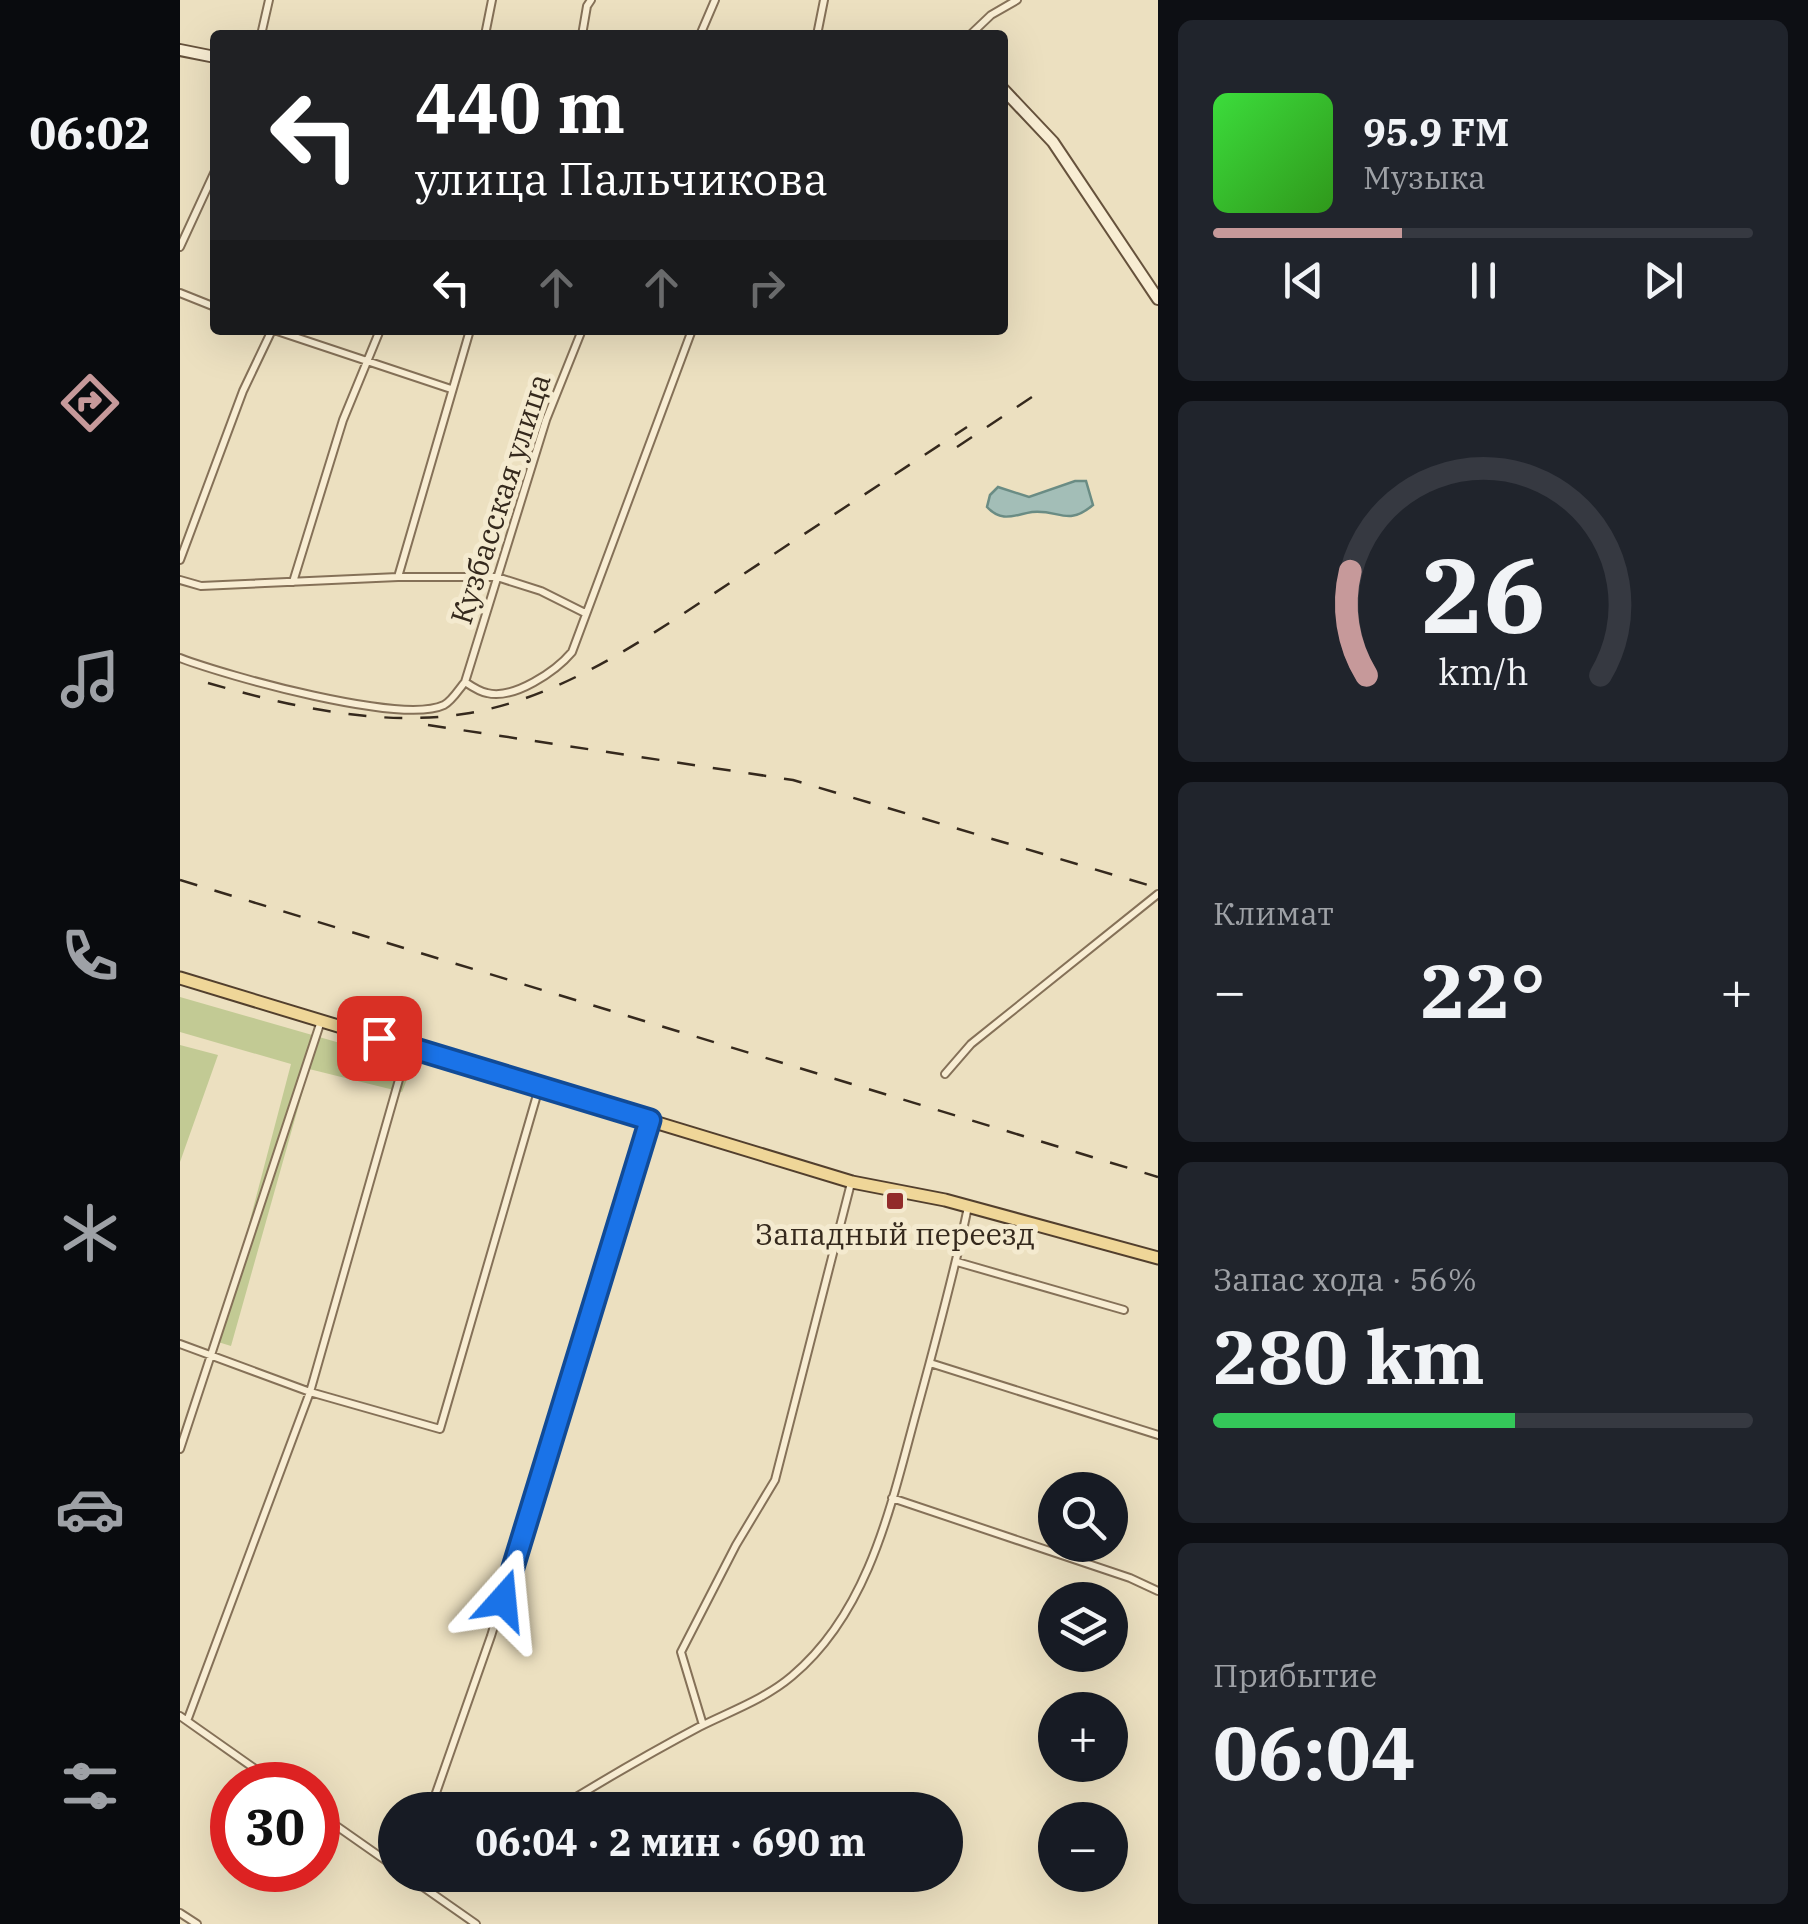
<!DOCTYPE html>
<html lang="ru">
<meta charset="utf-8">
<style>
:root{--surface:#171b24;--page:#20242c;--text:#f1f3f6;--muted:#9ea1a6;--line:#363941;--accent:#c6999a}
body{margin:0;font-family:"IBM Plex Serif",serif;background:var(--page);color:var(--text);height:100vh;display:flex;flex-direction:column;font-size:38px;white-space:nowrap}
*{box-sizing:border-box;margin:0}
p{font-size:32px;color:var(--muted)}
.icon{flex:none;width:55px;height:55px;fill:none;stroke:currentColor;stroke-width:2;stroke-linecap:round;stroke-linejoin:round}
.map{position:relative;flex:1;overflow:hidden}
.panel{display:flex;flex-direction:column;gap:20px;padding:20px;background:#0d0f14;width:650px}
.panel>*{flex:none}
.guide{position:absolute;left:30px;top:30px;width:798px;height:305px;border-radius:10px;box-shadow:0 10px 40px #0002;background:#202124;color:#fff;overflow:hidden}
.controls{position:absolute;left:858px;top:1472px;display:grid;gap:20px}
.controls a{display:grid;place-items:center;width:90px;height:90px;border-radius:50%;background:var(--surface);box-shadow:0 10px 40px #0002;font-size:50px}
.speed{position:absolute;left:30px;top:1762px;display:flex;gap:20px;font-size:50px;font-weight:700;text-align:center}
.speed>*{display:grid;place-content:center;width:130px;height:130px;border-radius:50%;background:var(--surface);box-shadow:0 10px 40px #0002;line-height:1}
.speed .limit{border:15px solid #d22;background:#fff;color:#111}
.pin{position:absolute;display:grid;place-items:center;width:85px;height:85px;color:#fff;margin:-42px;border-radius:20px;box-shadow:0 5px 15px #0006}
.me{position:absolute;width:110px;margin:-55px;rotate:18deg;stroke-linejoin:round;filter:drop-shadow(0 0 8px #0008)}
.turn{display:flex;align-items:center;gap:35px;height:210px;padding:0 40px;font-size:45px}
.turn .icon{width:130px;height:130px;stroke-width:2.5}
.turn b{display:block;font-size:70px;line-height:85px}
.lanes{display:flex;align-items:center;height:95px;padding:0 40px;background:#0003;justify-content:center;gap:50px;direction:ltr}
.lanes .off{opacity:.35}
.big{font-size:75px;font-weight:800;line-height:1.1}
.panel .tile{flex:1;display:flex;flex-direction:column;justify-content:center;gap:15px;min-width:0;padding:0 35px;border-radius:15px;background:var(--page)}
.panel .dial{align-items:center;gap:0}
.dial svg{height:260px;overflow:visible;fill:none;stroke:var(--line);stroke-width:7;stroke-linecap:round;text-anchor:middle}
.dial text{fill:var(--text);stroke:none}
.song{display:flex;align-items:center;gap:30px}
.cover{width:120px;height:120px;border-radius:15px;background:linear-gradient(135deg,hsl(120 70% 55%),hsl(110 70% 35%))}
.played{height:10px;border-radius:5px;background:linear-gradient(90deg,var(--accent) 35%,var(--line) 35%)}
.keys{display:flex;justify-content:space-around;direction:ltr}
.heat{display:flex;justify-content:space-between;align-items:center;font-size:55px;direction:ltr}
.charge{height:15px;border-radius:8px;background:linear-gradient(90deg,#34c759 56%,var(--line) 0)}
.trip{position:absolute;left:198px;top:1792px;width:585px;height:100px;border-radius:50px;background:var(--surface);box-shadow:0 10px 40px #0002;font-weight:800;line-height:100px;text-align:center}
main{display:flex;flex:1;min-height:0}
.tabs{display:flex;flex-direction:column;width:180px;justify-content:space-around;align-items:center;background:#090b0e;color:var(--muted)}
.tabs .icon{width:70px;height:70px}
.tabs .on{color:var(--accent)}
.tabs b{font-size:45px;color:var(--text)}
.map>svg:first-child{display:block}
</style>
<main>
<nav class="tabs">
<b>06:02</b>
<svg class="icon on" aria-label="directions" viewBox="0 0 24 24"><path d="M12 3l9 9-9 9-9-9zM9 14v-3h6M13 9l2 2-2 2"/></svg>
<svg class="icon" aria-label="music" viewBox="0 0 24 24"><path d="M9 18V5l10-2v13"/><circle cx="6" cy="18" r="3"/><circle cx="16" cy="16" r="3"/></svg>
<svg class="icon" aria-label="phone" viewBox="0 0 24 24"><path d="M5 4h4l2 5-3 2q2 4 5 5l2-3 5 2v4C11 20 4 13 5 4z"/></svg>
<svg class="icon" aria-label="climate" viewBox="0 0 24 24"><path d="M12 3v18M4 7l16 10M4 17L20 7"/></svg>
<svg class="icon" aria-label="car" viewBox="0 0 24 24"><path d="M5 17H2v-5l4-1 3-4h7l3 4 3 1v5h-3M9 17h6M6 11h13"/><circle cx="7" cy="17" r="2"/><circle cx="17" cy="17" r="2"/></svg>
<svg class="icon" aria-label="filters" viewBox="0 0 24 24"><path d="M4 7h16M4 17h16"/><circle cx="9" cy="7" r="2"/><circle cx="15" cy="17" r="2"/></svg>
</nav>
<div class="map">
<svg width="978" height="1924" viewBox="0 0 978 1924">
<rect width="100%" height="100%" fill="#ece0c0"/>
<path fill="#c2ca94" d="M 0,997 L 233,1064 L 222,1092 L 129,1069 L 51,1346 L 38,1342 L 111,1064 L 0,1032 Z
M 0,1045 L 38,1055 L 0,1162 Z"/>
<path fill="#a3beb7" stroke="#6a8c84" stroke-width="2.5" d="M 895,481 L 906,481 L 913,505 C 887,527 879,509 852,512 C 834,515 822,523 807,507 L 810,495 L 818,487 L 849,497 Z"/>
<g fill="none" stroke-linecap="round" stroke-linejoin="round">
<defs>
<path id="street" d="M 81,35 L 89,0
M 305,35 L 312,0
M 402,35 L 407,6 L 411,0
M 520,35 L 535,0
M 637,35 L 644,0
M 790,35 L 811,15 L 837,0
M 0,247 L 35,171
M 0,293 L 35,307
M 94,330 L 271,389
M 0,560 L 63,391 L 92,330
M 218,577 L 290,330
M 0,580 L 21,586 L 218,577 L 317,577 L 361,591 L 405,613
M 113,582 L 163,420 L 200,330
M 0,658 C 47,676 222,725 264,705 C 272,701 279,689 285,682 C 291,686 300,692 307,693 C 334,700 376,671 392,652 L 512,330
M 285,682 L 366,420 L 402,330
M 765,1074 L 791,1044 L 978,894
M 777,1262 L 944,1310
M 0,1344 L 130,1392 L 260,1429 L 359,1088
M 750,1363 L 978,1435
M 0,1449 L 141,1021
M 712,1498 L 950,1578 L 978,1591
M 0,1716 L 98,1785
M 7,1721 L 130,1392 L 228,1048
M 523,1725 L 501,1652 L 556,1545 L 595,1480 L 671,1183
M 250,1810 L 311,1636 L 469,1121
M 375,1810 C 422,1781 470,1753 519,1727 C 551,1711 585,1699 612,1676 C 691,1610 712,1500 738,1406 C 756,1340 774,1274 788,1207
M 138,1813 L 215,1867
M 226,1875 L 296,1924
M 249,1891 L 271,1875
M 0,1913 L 17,1924"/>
<path id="secondary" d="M 0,50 L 35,57
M 822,88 L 873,142 L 978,299"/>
<path id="primary" d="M 0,978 L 672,1182 L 765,1200 L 978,1258"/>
</defs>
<use href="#street" stroke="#857158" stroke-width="10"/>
<use href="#secondary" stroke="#66523c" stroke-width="14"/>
<use href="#primary" stroke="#523f2d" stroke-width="15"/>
<use href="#street" stroke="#f8edd3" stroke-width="6"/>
<use href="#secondary" stroke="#f8edd3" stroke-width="10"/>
<use href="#primary" stroke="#efd698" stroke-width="11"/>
<path stroke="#35291d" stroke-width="2.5" stroke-dasharray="18 18" stroke-linecap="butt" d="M 777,447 L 864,389
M 28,683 C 112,707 202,728 290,713 C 390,695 476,631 559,577 C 635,527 711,477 787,427
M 248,725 L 613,780 L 978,888
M 0,880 L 978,1177"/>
</g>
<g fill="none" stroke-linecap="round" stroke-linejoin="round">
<defs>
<path id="route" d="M 199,1038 L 470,1120 L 323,1600"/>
</defs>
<use href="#route" stroke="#114b97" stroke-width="25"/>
<use href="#route" stroke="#1a73e8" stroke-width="18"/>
</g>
<rect fill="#922b2a" stroke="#f4eacf" stroke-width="4" x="705" y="1191" width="20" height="20" rx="5"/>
<g text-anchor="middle" stroke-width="10" stroke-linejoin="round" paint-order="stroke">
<g font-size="30" fill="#35291d" stroke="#f4eacf">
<text transform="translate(321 499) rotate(-72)" y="10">Кузбасская улица</text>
</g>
<g font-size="30" fill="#35291d" stroke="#f4eacf">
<text x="715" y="1245">Западный переезд</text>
</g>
</g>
</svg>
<div class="controls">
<a><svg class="icon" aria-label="search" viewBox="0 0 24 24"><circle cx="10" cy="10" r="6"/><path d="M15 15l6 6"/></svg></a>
<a><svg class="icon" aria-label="layers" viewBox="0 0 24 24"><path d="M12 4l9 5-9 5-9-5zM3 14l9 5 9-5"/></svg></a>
<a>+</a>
<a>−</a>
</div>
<div class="speed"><div class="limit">30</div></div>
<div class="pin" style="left:199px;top:1038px;background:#d93025"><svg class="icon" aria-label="arrive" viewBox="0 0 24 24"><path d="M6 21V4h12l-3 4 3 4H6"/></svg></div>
<svg class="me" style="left:323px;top:1600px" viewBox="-20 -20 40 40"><path d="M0-17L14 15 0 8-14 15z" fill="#1a73e8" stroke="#fff" stroke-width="4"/></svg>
<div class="trip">06:04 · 2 мин · 690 m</div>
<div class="guide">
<div class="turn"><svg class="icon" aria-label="left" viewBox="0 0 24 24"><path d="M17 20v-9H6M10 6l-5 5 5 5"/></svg><div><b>440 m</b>улица Пальчикова</div></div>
<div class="lanes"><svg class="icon" aria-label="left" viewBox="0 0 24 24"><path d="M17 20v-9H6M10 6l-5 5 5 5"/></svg><svg class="icon off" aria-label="ahead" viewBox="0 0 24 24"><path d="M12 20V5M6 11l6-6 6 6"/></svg><svg class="icon off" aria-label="ahead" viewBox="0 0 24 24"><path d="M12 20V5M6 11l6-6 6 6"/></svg><svg class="icon off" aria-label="right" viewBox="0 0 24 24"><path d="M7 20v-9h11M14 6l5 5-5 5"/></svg></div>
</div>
</div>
<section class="panel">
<div class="tile">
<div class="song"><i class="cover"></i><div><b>95.9 FM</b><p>Музыка</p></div></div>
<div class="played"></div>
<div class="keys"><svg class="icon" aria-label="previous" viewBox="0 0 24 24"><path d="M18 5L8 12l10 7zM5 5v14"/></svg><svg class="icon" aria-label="pause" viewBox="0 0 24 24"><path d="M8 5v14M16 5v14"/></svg><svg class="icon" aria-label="next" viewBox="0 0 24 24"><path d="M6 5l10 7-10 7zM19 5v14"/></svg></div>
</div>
<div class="tile dial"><svg viewBox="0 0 100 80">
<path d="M14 69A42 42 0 1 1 86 69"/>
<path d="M14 69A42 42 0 0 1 9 37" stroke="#c6999a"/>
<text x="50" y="56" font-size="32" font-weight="700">26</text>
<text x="50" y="72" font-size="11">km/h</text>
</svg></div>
<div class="tile"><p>Климат</p>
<div class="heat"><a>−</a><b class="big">22°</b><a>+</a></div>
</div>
<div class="tile"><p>Запас хода · 56%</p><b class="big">280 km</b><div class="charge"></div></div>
<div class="tile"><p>Прибытие</p><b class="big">06:04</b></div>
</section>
</main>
